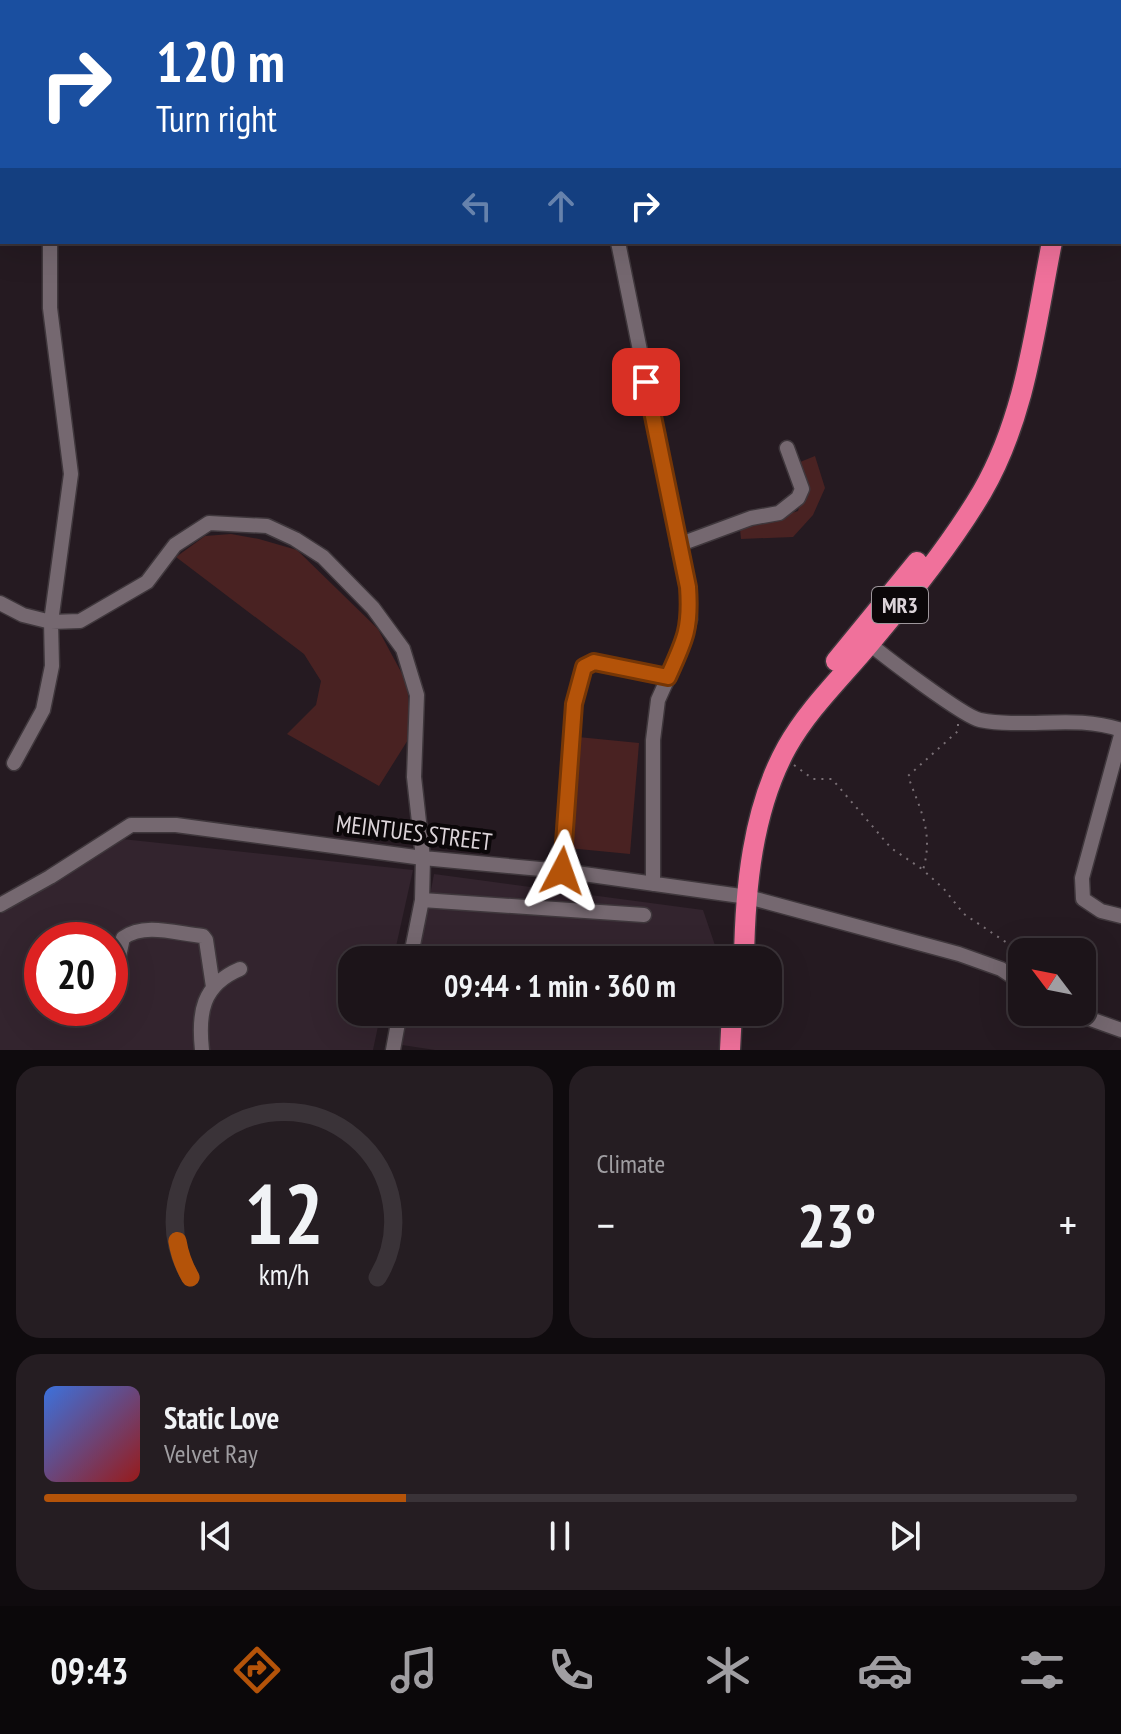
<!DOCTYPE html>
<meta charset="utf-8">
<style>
:root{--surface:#1c1419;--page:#251d22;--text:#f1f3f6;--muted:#a09ea2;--line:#3a3338;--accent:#b45309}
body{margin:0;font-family:"PT Sans Narrow",sans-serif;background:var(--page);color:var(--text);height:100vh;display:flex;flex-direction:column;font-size:30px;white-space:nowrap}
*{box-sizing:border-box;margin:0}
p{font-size:26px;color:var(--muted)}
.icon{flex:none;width:44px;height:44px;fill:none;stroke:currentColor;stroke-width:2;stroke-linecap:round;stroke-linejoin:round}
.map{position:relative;height:1050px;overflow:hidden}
.details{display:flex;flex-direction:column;gap:16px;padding:16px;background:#0f0b0e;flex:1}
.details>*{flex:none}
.guide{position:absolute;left:0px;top:0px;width:1122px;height:244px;box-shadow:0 8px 32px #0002,0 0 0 2px var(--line);background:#1a4fa0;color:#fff;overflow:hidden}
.needle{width:52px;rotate:302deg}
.fabs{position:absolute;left:1008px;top:938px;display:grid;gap:16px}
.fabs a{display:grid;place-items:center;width:88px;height:88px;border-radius:16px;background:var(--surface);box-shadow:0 8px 32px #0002,0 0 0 2px var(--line);font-size:40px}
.speed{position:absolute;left:24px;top:922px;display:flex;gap:16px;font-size:40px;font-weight:700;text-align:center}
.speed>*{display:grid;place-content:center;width:104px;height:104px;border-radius:50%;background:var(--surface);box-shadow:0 8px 32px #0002,0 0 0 2px var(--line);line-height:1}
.speed .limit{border:12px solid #d22;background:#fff;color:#111}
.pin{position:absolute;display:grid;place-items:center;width:68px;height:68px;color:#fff;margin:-34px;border-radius:16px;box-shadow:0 4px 12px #0006}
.me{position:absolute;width:88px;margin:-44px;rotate:4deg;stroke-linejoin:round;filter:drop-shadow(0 0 6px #0008)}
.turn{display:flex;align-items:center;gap:28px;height:168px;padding:0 24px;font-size:36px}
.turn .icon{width:104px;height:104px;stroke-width:2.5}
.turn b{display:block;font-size:56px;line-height:68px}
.lanes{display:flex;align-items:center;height:76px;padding:0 24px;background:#0003;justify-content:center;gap:40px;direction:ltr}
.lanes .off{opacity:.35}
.big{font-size:60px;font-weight:800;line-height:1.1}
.details .card{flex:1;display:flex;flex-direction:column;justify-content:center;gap:12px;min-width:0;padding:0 28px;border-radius:24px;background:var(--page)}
.details .dial{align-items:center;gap:0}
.dial svg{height:208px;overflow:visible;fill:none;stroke:var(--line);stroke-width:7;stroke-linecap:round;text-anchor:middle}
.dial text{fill:var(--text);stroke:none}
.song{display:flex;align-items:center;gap:24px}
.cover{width:96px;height:96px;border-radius:12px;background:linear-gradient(135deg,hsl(220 70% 55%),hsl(0 70% 35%))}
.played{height:8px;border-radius:4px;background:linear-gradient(90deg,var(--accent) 35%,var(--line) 35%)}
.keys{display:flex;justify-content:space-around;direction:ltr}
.heat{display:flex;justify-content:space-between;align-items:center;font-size:44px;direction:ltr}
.details .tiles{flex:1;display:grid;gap:16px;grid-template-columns:1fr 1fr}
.card:last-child{grid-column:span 2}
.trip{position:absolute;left:338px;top:946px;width:444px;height:80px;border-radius:24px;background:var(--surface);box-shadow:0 8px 32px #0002,0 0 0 2px var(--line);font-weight:800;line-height:80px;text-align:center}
.menu{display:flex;height:128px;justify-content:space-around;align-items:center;background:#0b080a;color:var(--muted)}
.menu .icon{width:56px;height:56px}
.menu .on{color:var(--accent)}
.menu b{font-size:36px;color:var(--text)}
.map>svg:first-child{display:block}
</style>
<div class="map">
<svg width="1121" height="1050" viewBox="0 0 1121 1050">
<rect width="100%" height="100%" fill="#251a21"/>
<path fill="#33242e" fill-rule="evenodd" d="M 122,839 L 413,870 L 393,960 L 352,960 L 352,1012 L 381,1012 L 373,1050 L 0,1050 L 0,914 ZM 42,940 L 110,940 L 110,1008 L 42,1008 Z
M 434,874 L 703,910 L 720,960 L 418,960 Z
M 408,1012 L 725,1012 L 722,1050 L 435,1050 L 402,1045 Z"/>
<path fill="#492222" d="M 815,456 L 825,488 L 813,515 L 793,537 L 741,539 L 740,529 L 798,511 L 806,483 L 800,462 Z
M 231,534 L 259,539 L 297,550 L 378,629 L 407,683 L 411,735 L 379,786 L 287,734 L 316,705 L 321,681 L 304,654 L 176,557 L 205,536 Z
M 578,737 L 639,743 L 630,854 L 568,848 Z"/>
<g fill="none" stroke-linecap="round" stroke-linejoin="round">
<defs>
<path id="minor" d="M 68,0 L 69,2
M 589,2 L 589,0
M 618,242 L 688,587 L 690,619 L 681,649 L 658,700 L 653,740 L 653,884
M 678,545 L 751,518 L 779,513 L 798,498 L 802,489 L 787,448
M 0,603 L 23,615 L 51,622 L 80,621 L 147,582 L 175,545 L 209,523 L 267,526 L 295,539 L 323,557 L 373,608 L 403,649 L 417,695 L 414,777 L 423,858 L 422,900 L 410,960
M 864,639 C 881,654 964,717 980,720 C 1027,729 1076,714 1121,730
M 1121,735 L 1082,878 L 1083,899 L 1101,911 L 1121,916
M 14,763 L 43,710 L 52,666 L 51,622 L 71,474 L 50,308 L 50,242
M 562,871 L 574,704 L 584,667 L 594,662 L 668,677
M 422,900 L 644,915
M 0,905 L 50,877 L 131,825 L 176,825 L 423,858 L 562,871 L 748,897 L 959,954 L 1001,969 L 1022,983
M 118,961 L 123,938 C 145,922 178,934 203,936 L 206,940 L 213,987
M 1071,1012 L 1121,1030
M 202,1050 C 198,1013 202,985 240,969
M 393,1050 L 400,1012"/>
<path id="highway" d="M 1098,2 L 1099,0
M 836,661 L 917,562
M 744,960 C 745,890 752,810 787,747 C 809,708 841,678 870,643 C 908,598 952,543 982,492 C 1026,416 1035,327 1052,242
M 730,1050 L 732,1012"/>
</defs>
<use href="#minor" stroke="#3f373c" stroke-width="17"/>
<use href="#highway" stroke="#3f373c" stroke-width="23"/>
<path stroke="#796f75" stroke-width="2" stroke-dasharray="2 6" stroke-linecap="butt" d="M 958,724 L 958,731 L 908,776 C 920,810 934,832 923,870 L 944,889 L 964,914 L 1022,953
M 794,765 L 813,779 L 832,779 L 891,848 L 922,869"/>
<use href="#minor" stroke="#756870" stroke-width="14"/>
<use href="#highway" stroke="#f0719b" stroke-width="20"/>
</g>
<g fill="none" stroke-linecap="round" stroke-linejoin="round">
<defs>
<path id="route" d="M 562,871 L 574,704 L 584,667 L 594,662 L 668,677 C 685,640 691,628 688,587 L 646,382"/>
</defs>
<use href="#route" stroke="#753606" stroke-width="20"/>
<use href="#route" stroke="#b45309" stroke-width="14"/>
</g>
<g text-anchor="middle" stroke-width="8" stroke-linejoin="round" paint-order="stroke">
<rect fill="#0b0709" stroke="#9d969b" stroke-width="2" x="872" y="587" width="56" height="36" rx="6"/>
<g font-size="22" font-weight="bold" fill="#dcd4d9">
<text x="900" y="613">MR3</text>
</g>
<g font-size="24" fill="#dcd4d9" stroke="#0b0709">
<text transform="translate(414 833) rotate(7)" y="8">MEINTUES STREET</text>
</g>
</g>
</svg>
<div class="fabs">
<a><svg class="needle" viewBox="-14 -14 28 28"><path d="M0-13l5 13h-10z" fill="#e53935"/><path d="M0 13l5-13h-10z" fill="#a09ea2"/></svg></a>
</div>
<div class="speed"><div class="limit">20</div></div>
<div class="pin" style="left:646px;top:382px;background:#d93025"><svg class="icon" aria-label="arrive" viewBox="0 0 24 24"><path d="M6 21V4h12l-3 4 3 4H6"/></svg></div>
<svg class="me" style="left:562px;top:871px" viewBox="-20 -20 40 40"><path d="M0-17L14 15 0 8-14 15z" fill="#b45309" stroke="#fff" stroke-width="4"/></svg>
<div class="trip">09:44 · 1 min · 360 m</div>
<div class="guide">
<div class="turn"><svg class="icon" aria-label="right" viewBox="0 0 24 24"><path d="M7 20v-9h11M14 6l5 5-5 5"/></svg><div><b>120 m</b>Turn right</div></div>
<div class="lanes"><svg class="icon off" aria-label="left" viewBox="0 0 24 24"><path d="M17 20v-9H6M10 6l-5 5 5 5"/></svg><svg class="icon off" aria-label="ahead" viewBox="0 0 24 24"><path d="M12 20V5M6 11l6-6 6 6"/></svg><svg class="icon" aria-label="right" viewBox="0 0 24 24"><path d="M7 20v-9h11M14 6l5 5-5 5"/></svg></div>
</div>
</div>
<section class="details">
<div class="tiles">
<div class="card dial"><svg viewBox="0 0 100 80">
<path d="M14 69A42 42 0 1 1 86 69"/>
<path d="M14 69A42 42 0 0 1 9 55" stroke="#b45309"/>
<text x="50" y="56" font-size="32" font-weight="700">12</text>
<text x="50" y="72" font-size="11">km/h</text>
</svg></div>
<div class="card"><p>Climate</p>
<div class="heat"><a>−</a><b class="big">23°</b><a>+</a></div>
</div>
<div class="card">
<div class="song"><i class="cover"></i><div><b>Static Love</b><p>Velvet Ray</p></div></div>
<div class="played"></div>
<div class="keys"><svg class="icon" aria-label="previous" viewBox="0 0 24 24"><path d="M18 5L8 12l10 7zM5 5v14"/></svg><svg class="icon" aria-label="pause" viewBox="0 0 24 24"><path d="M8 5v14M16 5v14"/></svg><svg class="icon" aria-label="next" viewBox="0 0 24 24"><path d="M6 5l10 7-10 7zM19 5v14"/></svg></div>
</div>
</div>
</section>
<nav class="menu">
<b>09:43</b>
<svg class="icon on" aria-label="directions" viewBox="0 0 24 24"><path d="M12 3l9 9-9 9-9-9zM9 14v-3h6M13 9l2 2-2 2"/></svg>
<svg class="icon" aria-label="music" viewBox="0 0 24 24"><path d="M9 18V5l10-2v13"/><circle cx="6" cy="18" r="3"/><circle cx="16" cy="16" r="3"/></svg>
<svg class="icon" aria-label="phone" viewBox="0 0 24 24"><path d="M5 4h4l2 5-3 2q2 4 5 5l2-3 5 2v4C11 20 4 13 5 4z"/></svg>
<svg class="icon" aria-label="climate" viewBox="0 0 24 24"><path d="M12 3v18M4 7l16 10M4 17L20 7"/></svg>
<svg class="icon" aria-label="car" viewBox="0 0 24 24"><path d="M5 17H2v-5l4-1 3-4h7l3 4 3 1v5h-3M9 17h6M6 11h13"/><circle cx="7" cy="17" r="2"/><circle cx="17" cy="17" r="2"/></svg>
<svg class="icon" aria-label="filters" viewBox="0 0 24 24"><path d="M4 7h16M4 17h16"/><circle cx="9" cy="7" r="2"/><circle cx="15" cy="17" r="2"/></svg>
</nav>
